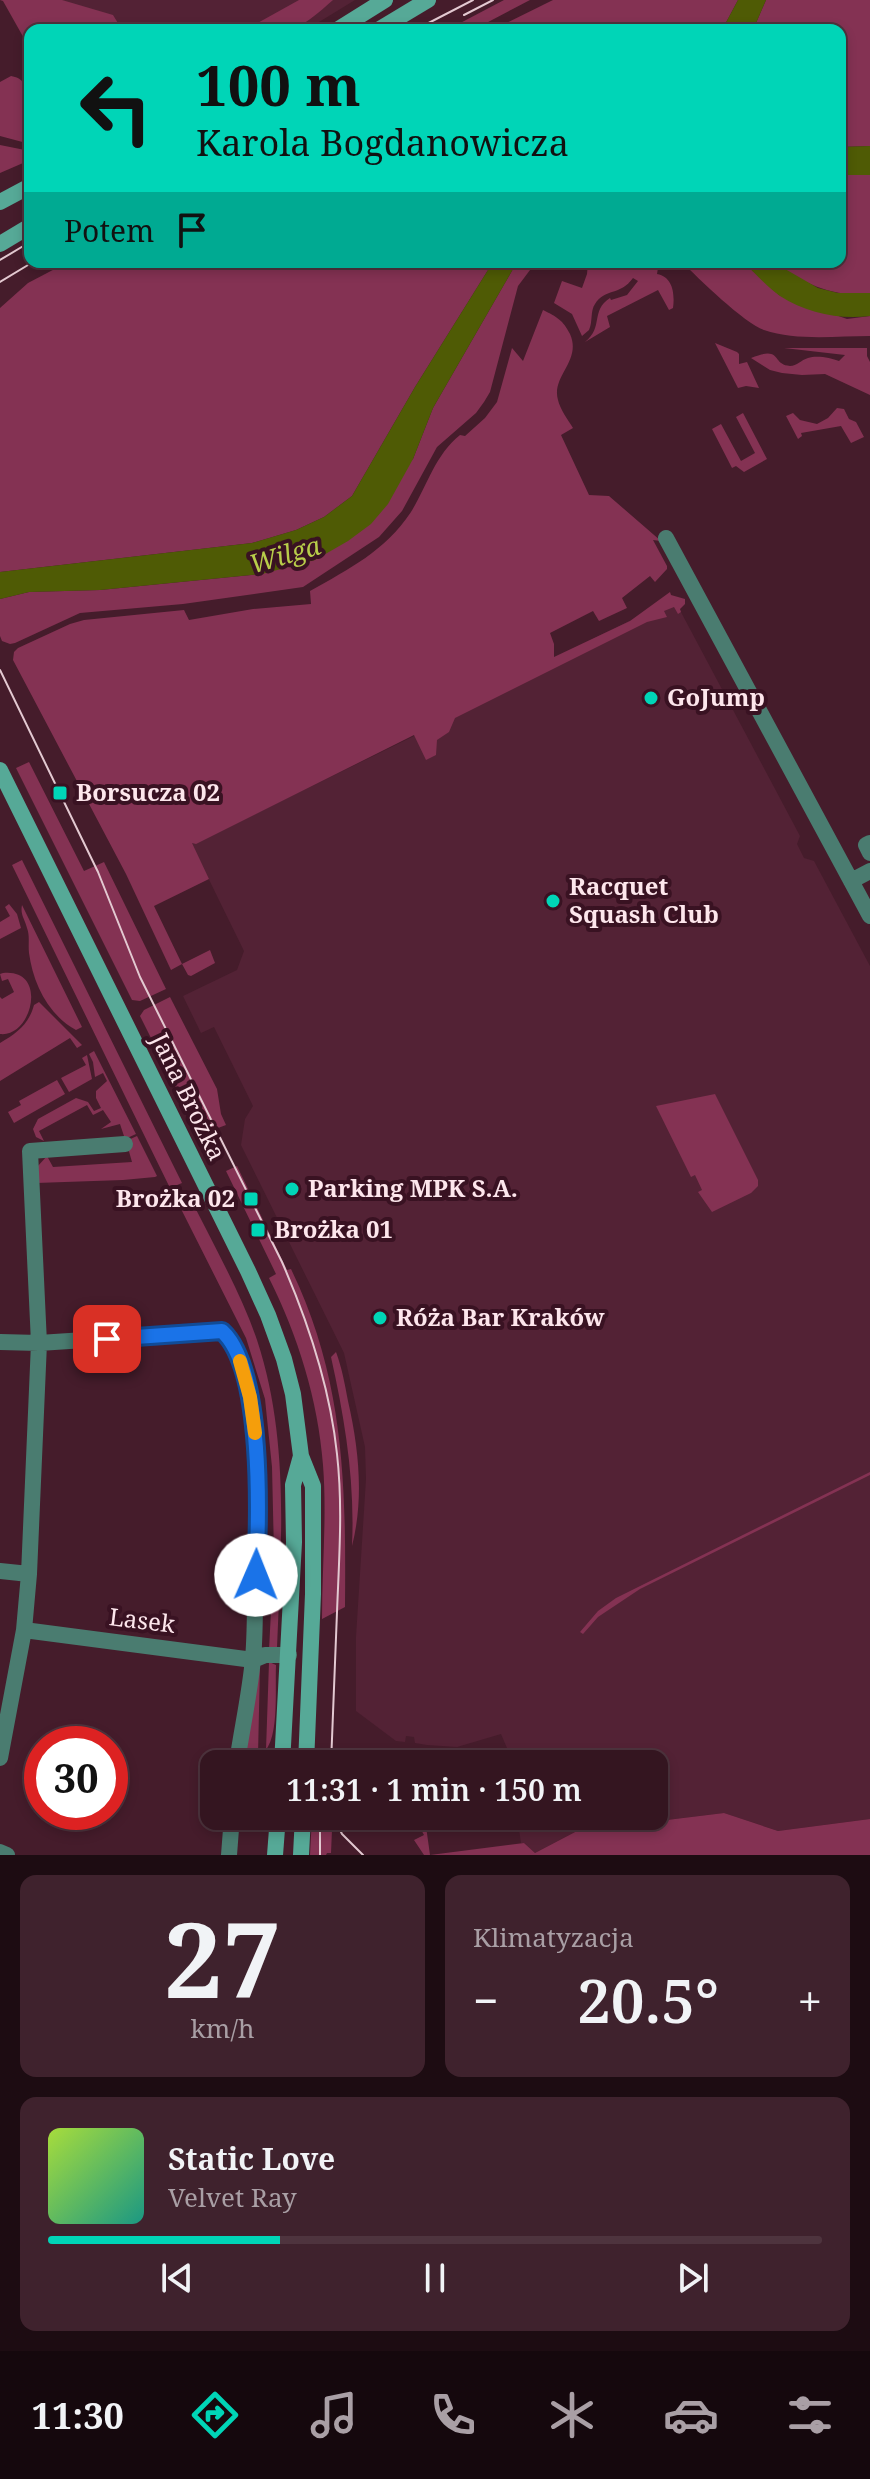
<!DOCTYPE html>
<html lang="pl">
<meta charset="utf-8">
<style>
:root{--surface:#341520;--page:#3f222d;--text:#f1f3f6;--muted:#a99fa5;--line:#4e343e;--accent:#00d5b7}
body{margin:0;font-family:"Noto Serif",serif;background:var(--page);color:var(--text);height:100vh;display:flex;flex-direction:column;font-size:30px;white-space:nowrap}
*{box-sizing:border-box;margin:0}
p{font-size:26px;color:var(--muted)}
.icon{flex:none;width:44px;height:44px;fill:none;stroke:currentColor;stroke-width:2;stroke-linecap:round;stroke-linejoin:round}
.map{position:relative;height:1855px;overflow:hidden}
.drawer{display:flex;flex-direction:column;gap:20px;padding:20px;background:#1d0c12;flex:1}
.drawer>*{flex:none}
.guide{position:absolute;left:24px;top:24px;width:822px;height:244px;border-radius:16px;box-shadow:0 4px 12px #0003,0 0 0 2px var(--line);background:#00d5b7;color:#111;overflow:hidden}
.speed{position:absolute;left:24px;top:1726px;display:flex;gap:16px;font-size:40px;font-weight:700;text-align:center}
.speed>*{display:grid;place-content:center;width:104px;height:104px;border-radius:50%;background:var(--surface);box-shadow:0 4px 12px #0003,0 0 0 2px var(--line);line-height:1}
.speed .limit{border:12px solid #d22;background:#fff;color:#111}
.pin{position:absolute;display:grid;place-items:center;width:68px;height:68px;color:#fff;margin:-34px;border-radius:16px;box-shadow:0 4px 12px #0006}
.me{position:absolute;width:88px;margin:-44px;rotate:1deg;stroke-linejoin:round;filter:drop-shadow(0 0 6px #0008)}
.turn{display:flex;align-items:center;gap:28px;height:168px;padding:0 40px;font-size:36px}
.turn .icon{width:104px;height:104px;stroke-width:2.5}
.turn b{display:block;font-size:56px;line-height:68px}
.then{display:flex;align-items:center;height:76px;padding:0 40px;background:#0003;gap:16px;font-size:30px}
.big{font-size:60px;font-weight:600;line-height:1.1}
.drawer .tile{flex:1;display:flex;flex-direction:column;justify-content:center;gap:12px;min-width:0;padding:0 28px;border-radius:16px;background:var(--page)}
.drawer .dial{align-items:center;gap:0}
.dial b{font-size:104px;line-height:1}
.song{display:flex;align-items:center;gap:24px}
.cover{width:96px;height:96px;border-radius:12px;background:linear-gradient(135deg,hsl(80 70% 55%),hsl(170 70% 35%))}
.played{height:8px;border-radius:4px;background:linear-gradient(90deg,var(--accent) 30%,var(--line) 30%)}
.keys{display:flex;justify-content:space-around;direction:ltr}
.heat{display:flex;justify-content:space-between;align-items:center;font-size:44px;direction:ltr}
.drawer .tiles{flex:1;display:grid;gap:20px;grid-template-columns:1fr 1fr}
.tile:last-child{grid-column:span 2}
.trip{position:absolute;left:200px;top:1750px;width:468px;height:80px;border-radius:16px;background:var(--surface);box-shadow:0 4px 12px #0003,0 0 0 2px var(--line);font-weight:600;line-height:80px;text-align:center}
.dock{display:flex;height:128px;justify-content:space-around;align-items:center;background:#15080d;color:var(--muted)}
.dock .icon{width:56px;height:56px}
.dock .on{color:var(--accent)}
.dock b{font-size:36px;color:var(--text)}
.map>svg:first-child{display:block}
</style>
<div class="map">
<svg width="870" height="1855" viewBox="0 0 870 1855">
<rect width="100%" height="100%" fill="#451c2b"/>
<path fill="#532235" d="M 30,0 L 355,0 L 306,30 L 61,30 Z
M 674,599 L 800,836 L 797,844 L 804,858 L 814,861 L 870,966 L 870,1819 L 778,1831 L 724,1813 L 577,1831 L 535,1853 L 524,1843 L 521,1843 L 517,1816 L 654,1816 L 654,1764 L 509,1764 L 507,1748 L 501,1734 L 457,1747 L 427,1745 L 415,1743 L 414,1737 L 406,1736 L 405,1742 L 396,1741 L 356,1711 L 356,1637 L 366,1479 L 365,1447 L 344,1353 L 241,1145 L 245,1119 L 253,1106 L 214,1027 L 201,1033 L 183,996 L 237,970 L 244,951 L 191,843 L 196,843 L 414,736 L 421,728 L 554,658 Z"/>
<path fill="#843253" d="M 0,0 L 62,0 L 113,15 L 121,28 L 116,30 L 30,30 L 30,49 L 3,1 Z
M 299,0 L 333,0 C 295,34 294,30 245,30 Z
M 504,0 L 530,0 L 473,30 L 447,30 Z
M 553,0 L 738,0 L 722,30 L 492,30 Z
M 766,0 L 870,0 L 870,146 L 840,147 L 840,30 L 753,30 Z
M 11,76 C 39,80 30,124 30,144 L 0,136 L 0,82 Z
M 0,145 L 30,151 L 30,160 L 0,173 Z
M 840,175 L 870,175 L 870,293 C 834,299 801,282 773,262 L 840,262 Z
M 68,262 L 493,262 L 415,387 L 352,496 L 324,517 L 296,530 L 252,543 L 0,572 L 0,308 L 28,283 Z
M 517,262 L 536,262 L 518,286 L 490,392 L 484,402 L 476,413 L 437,447 L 402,511 L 379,537 L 303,587 L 183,604 L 80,613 L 15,643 L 10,644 L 2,641 L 0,636 L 0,599 L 29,592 L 100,590 L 262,574 L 413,459 L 433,408 Z
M 588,262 L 659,262 L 657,274 C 673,277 675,294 673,308 L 669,310 L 658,290 L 607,316 L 610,327 L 585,342 C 604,327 590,311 610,298 L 611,300 L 627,295 L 638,281 L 633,278 C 620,296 605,288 595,304 C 590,311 593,322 589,330 L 582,336 L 572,314 L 554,303 L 562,281 L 582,288 L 587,274 Z
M 682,262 L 743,262 L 779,295 L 847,319 L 870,316 L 870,336 C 836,336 796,341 764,330 C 744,323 698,278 682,262 Z
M 543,310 C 557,317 563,320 570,334 C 582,361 551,376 558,400 C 560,409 568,420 573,428 L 561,435 L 589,495 L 609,496 L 661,541 L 653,540 L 667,566 L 667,569 L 655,582 L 650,576 L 622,598 L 627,608 L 599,621 L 593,611 L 550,633 L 554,644 L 554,657 L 630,621 L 670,592 L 671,595 L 685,599 L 685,604 L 680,609 L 681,612 L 678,614 L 674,607 L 664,611 L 667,617 L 647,622 L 455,718 L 449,732 L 437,740 L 436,755 L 426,760 L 414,735 L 196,844 L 192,843 L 209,879 L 154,906 L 182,964 L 210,950 L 215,963 L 191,976 L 188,975 L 182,964 L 171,970 L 126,874 L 13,660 L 14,652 L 18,648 L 70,624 L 84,620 L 184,610 L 189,620 L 253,609 L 311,604 L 310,591 C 349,569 385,551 411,512 C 427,486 435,455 460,435 L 465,436 L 485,418 L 497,402 L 512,348 L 523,361 Z
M 715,343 L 737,352 L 739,354 L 739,364 L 747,362 L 759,388 L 746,386 L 738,388 Z
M 784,348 L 867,348 L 867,356 L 870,362 L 870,395 L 825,374 L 802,375 L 782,373 L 770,370 L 751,358 C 783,345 771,365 790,366 C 797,366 801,360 808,358 C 817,355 831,358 839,361 L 845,355 Z
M 837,408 L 844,409 L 849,419 L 856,422 L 864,437 L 851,443 L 841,426 L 801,433 L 802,436 L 798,439 L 786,416 L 793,413 L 800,420 L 817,424 L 828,418 Z
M 743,413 L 767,459 L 744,472 L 736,466 L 732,468 L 712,429 L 721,424 L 741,461 L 755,453 L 736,417 Z
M 29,762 L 84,871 L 104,862 L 166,989 L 140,1001 L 132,1000 L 16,768 Z
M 22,860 L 182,1183 L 170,1188 L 12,865 Z
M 9,904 L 17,914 L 21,928 L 0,939 L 0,922 L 10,916 L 5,907 Z
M 22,905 L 82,1027 L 76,1030 C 48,1015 33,983 29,953 C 28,944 30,936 27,928 C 25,919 20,915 22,905 Z
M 3,973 C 49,968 32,1038 0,1034 L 0,997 L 2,999 L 14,992 L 8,979 L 2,981 L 0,974 Z
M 170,997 L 217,1089 L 221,1114 L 226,1125 L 218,1128 L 220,1131 L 201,1132 L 192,1120 L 140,1016 L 144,1010 Z
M 39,1002 L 82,1045 L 77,1048 L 70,1038 L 0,1081 L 0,1043 C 17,1033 29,1024 34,1005 Z
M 94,1051 L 136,1134 L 125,1139 L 120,1124 L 101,1129 L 111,1122 L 103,1110 L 93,1115 L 87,1105 L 39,1131 L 44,1141 L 36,1137 L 33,1129 L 38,1119 L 76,1098 L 88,1102 L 94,1111 L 101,1108 L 96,1098 L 96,1091 L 107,1081 L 103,1073 L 95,1077 L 93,1062 L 89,1054 Z
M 87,1055 L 92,1079 L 69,1092 L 61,1078 L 86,1065 L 82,1058 Z
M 57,1080 L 65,1094 L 14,1123 L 8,1112 L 21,1105 L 19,1101 Z
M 715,1094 L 758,1180 L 758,1186 L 751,1193 L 712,1212 L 698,1192 L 702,1190 L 695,1175 L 691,1177 L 656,1106 Z
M 137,1136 L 157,1176 L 155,1177 L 123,1180 L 36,1183 L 37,1167 L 47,1156 L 53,1167 L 132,1162 L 126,1141 Z
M 237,1166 L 287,1270 L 291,1269 C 345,1381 346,1486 345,1607 L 322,1619 C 322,1568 327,1516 323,1465 C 318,1400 298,1336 269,1278 L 276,1274 L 226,1171 Z
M 187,1191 C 210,1239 240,1290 257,1340 C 290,1440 281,1545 277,1648 L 269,1650 L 274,1553 L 272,1467 L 265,1399 L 246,1338 L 175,1197 Z
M 336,1352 C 342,1368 345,1385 348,1401 C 359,1449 364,1499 352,1546 C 355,1481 345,1420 331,1357 Z
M 870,1472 L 870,1475 L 640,1589 L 598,1617 L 583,1634 L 580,1632 L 598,1611 L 616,1598 Z
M 269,1662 L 276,1665 C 275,1688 279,1733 266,1750 Z
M 260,1666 L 258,1755 L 250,1757 L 243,1750 Z
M 724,1813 L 778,1831 L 870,1819 L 870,1855 L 424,1855 L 414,1840 L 424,1835 L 416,1820 L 425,1819 L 430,1855 L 524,1843 L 535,1853 L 577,1831 Z
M 312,1816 L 343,1816 L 342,1821 L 332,1830 L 331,1853 L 327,1853 L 326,1855 L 310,1855 Z"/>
<path fill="#4f5b05" d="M 738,0 L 766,0 L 753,30 L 722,30 Z
M 870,146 L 870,175 L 840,175 L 840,147 Z
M 493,262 L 517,262 L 433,408 L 413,459 L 388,504 L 371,524 L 348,541 L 315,560 L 262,574 L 100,590 L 29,592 L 0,599 L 0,572 L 252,543 L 296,530 L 324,517 L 352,496 L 415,387 Z
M 743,262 L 773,262 L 818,288 L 838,293 L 870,293 L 870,316 C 839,320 807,313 780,296 C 767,287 755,273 743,262 Z"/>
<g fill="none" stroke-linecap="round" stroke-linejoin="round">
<path stroke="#4a7c70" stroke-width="16" d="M 666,538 L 870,916
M 870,843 L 866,845 L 870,853
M 851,881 L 870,871
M 0,1342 L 39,1343 L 222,1331 C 267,1373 258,1532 255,1592 C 255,1614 255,1637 253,1659 C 250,1691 243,1724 238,1756 L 239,1764
M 0,1571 L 29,1574
M 24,1630 L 253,1660 L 265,1655 L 289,1655
M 0,1758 L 24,1630 L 29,1574 L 39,1343 L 30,1151 L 125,1144
M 0,1852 L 7,1855
M 229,1855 L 232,1816"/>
<path stroke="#56a997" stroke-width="16" d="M 337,30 L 385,0
M 378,30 L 428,0
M 0,202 L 30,186
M 0,244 L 30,226
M 0,770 L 248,1271 L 268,1315 L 284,1359 L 293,1394 L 301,1456 L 313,1486 L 313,1594 L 306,1764
M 282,1764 L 294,1542 L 293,1485 L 301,1456
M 275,1855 L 278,1816
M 301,1855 L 303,1816"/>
<path stroke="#e3c9d1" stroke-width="2" d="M 464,15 L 493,0
M 415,30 L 473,0
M 0,260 L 30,242
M 0,282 L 33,262
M 0,670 L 98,872 L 140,977 L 282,1262 C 309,1324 330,1387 337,1454 C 343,1507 339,1559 337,1612 C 335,1663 333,1713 331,1764
M 333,1816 L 342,1834 L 363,1855
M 320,1855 L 320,1816"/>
</g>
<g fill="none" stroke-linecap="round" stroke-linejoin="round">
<defs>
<path id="route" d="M 107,1339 L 222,1331 C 264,1369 259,1519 256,1575"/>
</defs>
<use href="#route" stroke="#114b97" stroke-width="20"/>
<use href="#route" stroke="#1a73e8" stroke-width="14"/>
<path stroke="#f59e0b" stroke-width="14" d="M 240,1361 L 250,1397 L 255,1433"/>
</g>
<g fill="#00d5b7" stroke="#391222" stroke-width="3">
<circle cx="651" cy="698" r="8"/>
<rect x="52" y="785" width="16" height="16" rx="4"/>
<circle cx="553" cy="901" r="8"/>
<circle cx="292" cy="1189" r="8"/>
<rect x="243" y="1191" width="16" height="16" rx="4"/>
<rect x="250" y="1222" width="16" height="16" rx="4"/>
<circle cx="380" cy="1318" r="8"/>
</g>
<g text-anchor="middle" stroke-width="8" stroke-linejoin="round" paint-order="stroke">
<g font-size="24" font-weight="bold" fill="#fde6ec" stroke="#391222" text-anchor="start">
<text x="667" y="706">GoJump</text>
<text x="76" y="801">Borsucza 02</text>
<text x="569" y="895">Racquet<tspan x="569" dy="28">Squash Club</tspan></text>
<text x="308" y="1197">Parking MPK S.A.</text>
<text x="235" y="1207" text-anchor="end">Brożka 02</text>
<text x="274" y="1238">Brożka 01</text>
<text x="396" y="1326">Róża Bar Kraków</text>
</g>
<g font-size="24" fill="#fde6ec" stroke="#391222">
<text transform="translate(188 1097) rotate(64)" y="8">Jana Brożka</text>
<text transform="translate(142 1621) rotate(7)" y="8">Lasek</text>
</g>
<g font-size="26" font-style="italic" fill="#b8cd4a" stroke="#391222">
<text transform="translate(285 555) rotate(-16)" y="9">Wilga</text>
</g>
</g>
</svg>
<div class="speed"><div class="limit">30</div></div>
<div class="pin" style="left:107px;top:1339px;background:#d93025"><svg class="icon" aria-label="arrive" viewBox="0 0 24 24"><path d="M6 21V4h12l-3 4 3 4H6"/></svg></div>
<svg class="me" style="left:256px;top:1575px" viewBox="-20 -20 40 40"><circle r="19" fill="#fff"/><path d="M0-13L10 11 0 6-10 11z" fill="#1a73e8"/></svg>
<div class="trip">11:31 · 1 min · 150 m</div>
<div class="guide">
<div class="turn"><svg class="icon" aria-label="left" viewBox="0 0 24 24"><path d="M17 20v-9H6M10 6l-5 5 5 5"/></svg><div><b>100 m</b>Karola Bogdanowicza</div></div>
<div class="then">Potem<svg class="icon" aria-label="arrive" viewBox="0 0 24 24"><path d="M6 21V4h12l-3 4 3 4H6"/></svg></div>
</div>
</div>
<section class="drawer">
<div class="tiles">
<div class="tile dial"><b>27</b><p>km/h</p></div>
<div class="tile"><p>Klimatyzacja</p>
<div class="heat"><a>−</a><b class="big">20.5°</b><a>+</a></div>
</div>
<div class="tile">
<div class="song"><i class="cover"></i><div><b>Static Love</b><p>Velvet Ray</p></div></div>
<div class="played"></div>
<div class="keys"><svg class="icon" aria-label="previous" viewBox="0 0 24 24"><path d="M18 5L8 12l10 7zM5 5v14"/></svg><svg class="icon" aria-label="pause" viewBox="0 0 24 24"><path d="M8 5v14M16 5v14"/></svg><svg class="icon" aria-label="next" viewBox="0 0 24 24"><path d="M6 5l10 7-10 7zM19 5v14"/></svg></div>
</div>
</div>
</section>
<nav class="dock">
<b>11:30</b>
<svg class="icon on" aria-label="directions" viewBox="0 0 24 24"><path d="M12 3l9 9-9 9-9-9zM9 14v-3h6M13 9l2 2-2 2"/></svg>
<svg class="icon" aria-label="music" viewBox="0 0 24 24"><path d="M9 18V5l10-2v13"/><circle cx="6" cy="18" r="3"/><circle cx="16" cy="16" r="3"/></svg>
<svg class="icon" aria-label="phone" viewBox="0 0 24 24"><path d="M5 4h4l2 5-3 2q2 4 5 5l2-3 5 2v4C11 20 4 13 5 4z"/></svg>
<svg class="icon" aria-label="climate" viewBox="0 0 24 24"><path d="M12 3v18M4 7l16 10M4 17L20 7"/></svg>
<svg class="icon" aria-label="car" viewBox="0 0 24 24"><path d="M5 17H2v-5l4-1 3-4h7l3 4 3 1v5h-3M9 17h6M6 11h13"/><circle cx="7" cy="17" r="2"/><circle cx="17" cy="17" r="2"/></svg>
<svg class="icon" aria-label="filters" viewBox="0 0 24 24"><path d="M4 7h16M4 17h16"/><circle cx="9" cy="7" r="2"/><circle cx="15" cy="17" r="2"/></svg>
</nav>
